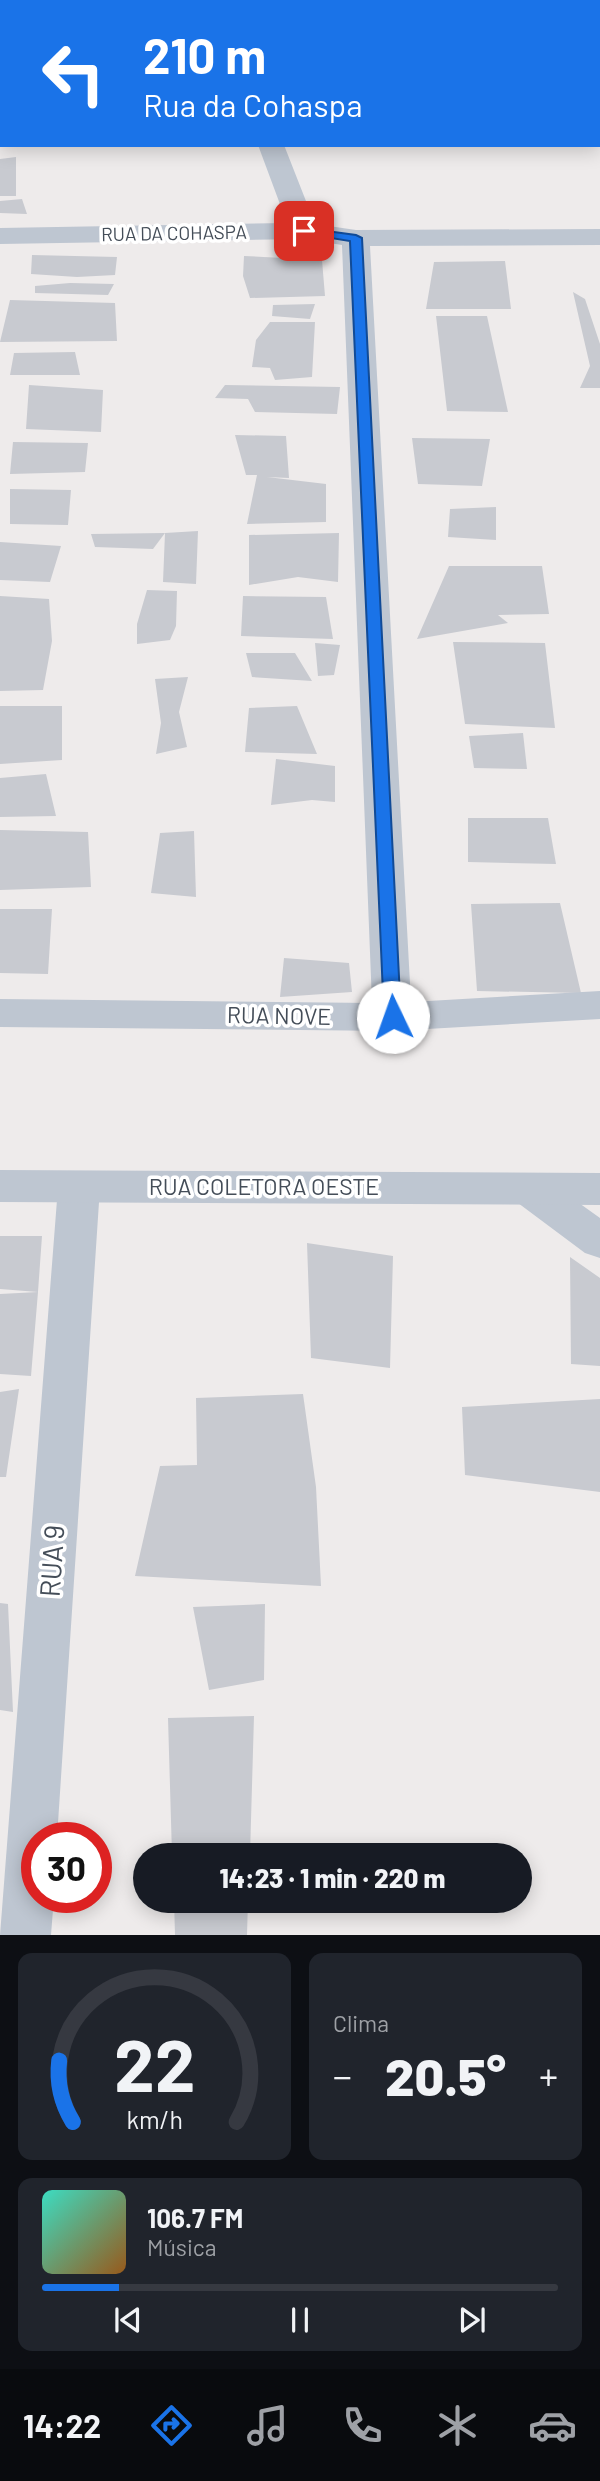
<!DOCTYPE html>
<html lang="pt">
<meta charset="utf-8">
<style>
:root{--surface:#171b24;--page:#20242c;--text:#f1f3f6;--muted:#9ea1a6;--line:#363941;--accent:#1a73e8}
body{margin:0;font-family:Barlow,sans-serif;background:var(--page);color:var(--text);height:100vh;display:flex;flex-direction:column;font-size:26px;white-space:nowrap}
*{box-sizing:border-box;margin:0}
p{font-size:23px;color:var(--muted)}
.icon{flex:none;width:38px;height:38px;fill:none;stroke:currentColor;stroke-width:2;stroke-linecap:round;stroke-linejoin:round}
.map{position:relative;height:1935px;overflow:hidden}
.side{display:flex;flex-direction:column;gap:18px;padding:18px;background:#0d0f14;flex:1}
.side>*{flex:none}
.top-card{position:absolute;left:0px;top:0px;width:600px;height:147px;box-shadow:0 4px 18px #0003;background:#1a73e8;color:#fff;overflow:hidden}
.speed{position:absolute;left:21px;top:1822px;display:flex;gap:14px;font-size:35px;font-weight:700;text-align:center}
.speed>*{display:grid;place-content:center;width:91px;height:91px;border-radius:50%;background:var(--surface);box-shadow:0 4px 18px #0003;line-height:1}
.speed .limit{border:10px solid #d22;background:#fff;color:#111}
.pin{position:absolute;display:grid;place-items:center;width:60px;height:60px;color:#fff;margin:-30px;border-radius:14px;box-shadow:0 4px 10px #0006}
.me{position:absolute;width:77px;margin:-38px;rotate:357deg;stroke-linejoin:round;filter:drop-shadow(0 0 5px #0008)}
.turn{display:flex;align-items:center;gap:24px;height:147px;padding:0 28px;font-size:32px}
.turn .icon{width:91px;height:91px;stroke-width:2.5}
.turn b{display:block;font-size:49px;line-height:60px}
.big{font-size:52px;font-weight:800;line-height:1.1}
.side .card{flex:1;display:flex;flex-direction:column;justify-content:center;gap:10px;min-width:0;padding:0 24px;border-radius:14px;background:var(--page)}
.side .dial{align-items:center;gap:0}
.dial svg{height:182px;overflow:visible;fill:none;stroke:var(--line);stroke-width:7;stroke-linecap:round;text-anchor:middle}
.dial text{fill:var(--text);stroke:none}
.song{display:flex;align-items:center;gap:21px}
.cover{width:84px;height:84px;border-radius:10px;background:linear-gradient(135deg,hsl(170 70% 55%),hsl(30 70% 35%))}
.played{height:7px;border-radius:4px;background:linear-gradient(90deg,var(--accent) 15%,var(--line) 15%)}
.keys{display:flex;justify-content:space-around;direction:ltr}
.heat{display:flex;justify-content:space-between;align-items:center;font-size:38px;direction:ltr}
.side .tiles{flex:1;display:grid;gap:18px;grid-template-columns:1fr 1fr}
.card:last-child{grid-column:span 2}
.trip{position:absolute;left:133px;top:1843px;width:399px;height:70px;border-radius:35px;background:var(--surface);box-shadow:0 4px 18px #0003;font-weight:800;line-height:70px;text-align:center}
.dock{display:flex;height:112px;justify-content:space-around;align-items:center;background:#090b0e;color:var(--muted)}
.dock .icon{width:49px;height:49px}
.dock .selected{color:var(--accent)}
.dock b{font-size:32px;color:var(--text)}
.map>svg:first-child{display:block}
</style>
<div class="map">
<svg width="600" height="1935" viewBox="0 0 600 1935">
<rect width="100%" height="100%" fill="#eeebeb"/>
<path fill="#c8cad0" d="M 16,157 L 16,196 L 0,196 L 0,159 Z
M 22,199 L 27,214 L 0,213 L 0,201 Z
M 32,255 L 117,257 L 115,275 L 77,277 L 31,274 Z
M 244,256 L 322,260 L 325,296 L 250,298 L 243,276 Z
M 505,261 L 511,309 L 426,309 L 434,262 Z
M 70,283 L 114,284 L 108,295 L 35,293 L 35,286 Z
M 573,292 L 585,299 L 600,344 L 600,388 L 580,388 L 590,366 Z
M 10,300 L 115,303 L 117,341 L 0,342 Z
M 315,304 L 310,319 L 272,316 L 273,305 Z
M 436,316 L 487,316 L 508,412 L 447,411 Z
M 270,322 L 315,322 L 312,377 L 275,380 L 270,368 L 252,367 L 256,340 Z
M 75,352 L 80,375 L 10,375 L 14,353 Z
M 29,385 L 103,390 L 101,432 L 26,429 Z
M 225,385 L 340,387 L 337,414 L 255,412 L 248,399 L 215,398 Z
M 235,435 L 286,436 L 289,478 L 267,477 L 326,484 L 326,522 L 247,524 L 257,475 L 246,475 Z
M 412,438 L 490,439 L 482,486 L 418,484 Z
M 13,442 L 88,443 L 85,472 L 10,474 Z
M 10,489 L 71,490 L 68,525 L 10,524 Z
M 496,507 L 496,540 L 448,537 L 450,509 Z
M 198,531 L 196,584 L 163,582 L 165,533 Z
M 165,533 L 153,549 L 95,547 L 91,534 Z
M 339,533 L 338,582 L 298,577 L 249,585 L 249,535 Z
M 0,542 L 61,546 L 50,582 L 0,580 Z
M 449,566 L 542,566 L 549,614 L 498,615 L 508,623 L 417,639 Z
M 147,590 L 177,591 L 176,626 L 170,640 L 137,644 L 137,624 Z
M 0,596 L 49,599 L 52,641 L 43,690 L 0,691 Z
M 243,596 L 326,597 L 333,639 L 241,636 Z
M 453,642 L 545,643 L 555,728 L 465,724 Z
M 315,643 L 340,645 L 334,675 L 318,676 Z
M 246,653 L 295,653 L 312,681 L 252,677 Z
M 188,677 L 179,712 L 187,747 L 156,754 L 161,723 L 155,679 Z
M 0,706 L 62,706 L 62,760 L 0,764 Z
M 297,706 L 317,754 L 245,752 L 249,708 Z
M 523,733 L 527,769 L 474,768 L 469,736 Z
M 276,759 L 335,766 L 335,802 L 312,800 L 271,805 Z
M 46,774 L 56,816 L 0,817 L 0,778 Z
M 468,818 L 548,818 L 556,864 L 468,862 Z
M 0,830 L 88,832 L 91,887 L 0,890 Z
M 194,831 L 196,897 L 151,893 L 160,833 Z
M 560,903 L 581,993 L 477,991 L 471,904 Z
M 0,909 L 52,909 L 48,974 L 0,973 Z
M 284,958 L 349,963 L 352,992 L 280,997 Z
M 0,1236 L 42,1236 L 38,1292 L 31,1376 L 0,1374 L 0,1294 L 38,1292 L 0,1289 Z
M 307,1243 L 393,1256 L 390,1368 L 311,1358 Z
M 570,1257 L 600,1278 L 600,1366 L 571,1364 Z
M 19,1389 L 6,1477 L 0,1477 L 0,1392 Z
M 303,1394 L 316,1487 L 321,1586 L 135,1576 L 160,1466 L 197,1465 L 196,1398 Z
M 600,1399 L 600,1492 L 465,1475 L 462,1407 Z
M 0,1603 L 8,1604 L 13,1712 L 0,1710 Z
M 265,1604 L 264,1680 L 209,1690 L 193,1607 Z
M 254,1716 L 250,1855 L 172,1855 L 168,1718 Z
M 174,1900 L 248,1900 L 247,1935 L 175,1935 Z"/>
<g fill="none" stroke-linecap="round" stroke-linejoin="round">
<path fill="#bec6d1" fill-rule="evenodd" d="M 210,0 L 234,0 L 235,2 L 211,2 Z
M 258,145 L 284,145 L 315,224 L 356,230 L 600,229 L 600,245 L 370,246 L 411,1002 L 600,991 L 600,1019 L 392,1031 L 0,1027 L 0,999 L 372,1003 L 342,245 L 304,239 L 0,244 L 0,228 L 287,223 Z
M 79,1171 L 94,1176 L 100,1187 L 57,1838 L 37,1838 L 37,1897 L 54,1897 L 51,1935 L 0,1935 L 58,1187 L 64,1176 Z
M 529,1173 L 544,1178 L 600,1218 L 600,1258 L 585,1253 L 514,1200 L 508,1189 L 514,1178 Z"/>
<path fill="#bec6d1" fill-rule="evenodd" d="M 0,1170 L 600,1173 L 600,1205 L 0,1202 Z"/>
</g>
<path fill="#1a73e8" stroke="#114b97" stroke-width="2" d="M 304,228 L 356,235 L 362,238 L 401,1017 L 393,1023 L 384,1017 L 350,241 L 300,233 L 300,229 Z"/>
<g text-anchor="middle" stroke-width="7" stroke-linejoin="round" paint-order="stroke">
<g font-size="19" fill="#444d58" stroke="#fff">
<text transform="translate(174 233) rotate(-1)" y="7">RUA DA COHASPA</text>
</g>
<g font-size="23" fill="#444d58" stroke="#fff">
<text transform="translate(279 1016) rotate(1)" y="8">RUA NOVE</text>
<text x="264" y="1195">RUA COLETORA OESTE</text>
</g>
<g font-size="28" fill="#444d58" stroke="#fff">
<text transform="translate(52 1561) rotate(-86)" y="10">RUA 9</text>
</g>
</g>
</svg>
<div class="speed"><div class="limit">30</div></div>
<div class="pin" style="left:304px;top:231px;background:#d93025"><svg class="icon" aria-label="arrive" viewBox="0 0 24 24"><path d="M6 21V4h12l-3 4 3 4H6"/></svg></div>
<svg class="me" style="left:393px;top:1017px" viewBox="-20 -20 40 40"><circle r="19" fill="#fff"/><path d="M0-13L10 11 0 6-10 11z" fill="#1a73e8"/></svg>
<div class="trip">14:23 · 1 min · 220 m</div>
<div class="top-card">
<div class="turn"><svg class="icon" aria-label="left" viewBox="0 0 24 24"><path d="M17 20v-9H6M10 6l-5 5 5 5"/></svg><div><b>210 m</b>Rua da Cohaspa</div></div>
</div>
</div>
<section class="side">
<div class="tiles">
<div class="card dial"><svg viewBox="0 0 100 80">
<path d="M14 69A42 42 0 1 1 86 69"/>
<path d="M14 69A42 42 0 0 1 8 42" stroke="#1a73e8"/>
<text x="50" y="56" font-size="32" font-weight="700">22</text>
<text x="50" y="72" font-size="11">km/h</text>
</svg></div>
<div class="card"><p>Clima</p>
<div class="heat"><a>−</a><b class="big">20.5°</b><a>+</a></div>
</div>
<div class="card">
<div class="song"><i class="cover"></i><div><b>106.7 FM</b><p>Música</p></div></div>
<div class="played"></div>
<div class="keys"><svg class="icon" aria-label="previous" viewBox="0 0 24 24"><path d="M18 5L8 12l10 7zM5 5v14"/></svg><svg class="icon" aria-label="pause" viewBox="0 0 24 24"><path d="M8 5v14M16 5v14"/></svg><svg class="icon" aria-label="next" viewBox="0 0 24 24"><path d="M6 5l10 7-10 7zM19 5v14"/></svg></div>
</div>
</div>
</section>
<nav class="dock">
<b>14:22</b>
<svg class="icon selected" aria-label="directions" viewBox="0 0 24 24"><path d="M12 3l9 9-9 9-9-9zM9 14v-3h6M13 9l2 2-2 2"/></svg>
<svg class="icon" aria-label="music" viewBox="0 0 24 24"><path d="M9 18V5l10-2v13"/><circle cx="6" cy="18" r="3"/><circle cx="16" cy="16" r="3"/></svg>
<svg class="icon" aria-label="phone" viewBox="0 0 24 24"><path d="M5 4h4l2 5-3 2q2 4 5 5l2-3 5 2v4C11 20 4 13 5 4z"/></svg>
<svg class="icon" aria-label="climate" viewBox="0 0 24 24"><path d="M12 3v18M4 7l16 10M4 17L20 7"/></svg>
<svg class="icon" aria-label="car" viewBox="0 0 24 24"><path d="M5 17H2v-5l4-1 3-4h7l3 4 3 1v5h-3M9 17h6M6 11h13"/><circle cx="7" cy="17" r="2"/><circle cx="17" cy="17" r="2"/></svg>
</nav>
